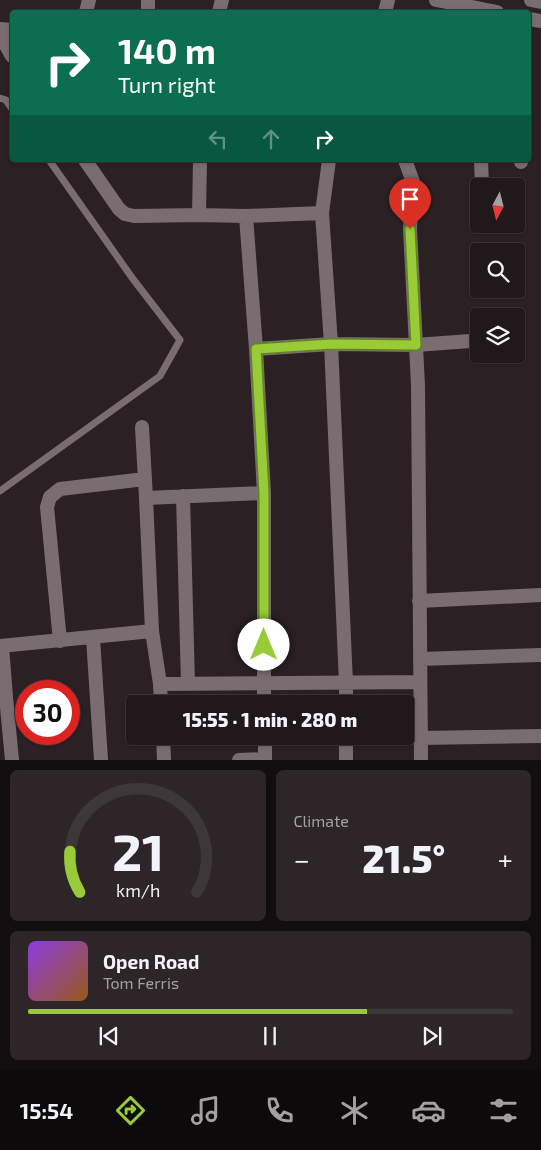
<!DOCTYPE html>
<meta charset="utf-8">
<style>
:root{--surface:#20181b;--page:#2d2528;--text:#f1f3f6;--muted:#a2a0a3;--line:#3d373a;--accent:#98cb37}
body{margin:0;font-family:"Exo 2",sans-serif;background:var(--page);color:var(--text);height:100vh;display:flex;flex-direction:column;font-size:19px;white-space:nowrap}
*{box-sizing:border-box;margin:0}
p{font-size:16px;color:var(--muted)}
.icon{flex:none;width:28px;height:28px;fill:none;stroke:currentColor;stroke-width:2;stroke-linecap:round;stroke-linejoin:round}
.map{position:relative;height:760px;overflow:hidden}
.drawer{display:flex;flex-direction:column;gap:10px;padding:10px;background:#120d0f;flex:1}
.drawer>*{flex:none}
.guide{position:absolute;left:10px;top:10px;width:521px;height:152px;border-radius:5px;box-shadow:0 1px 4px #0004,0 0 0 1px var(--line);background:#0b6e4f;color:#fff;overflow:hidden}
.needle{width:32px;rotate:187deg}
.buttons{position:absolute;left:470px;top:178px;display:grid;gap:10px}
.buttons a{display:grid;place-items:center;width:55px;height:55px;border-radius:5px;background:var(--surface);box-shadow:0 1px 4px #0004,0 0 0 1px var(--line);font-size:25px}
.speed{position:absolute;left:15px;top:680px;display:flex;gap:10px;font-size:25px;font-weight:700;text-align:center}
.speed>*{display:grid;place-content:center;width:65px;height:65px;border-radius:50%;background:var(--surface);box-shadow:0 1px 4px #0004,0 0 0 1px var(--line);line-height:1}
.speed .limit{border:8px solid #d22;background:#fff;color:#111}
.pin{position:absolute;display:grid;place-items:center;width:42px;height:42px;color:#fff;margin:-51px -21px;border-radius:50% 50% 50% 0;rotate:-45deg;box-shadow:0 0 5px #0007}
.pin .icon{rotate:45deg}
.me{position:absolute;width:55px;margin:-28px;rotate:0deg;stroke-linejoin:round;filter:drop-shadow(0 0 4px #0008)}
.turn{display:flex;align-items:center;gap:18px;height:105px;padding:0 25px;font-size:22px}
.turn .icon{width:65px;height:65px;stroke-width:2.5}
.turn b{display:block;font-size:35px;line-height:42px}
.lanes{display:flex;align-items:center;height:48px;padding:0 25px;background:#0003;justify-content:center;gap:25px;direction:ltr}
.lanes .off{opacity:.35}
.big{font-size:38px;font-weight:800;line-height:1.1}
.drawer .widget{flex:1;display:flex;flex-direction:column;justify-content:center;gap:8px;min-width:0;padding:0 18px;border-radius:8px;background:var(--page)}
.drawer .dial{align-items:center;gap:0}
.dial svg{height:130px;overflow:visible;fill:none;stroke:var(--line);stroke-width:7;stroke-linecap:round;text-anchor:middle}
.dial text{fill:var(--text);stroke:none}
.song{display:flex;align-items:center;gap:15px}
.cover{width:60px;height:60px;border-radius:8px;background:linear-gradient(135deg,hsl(270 70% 55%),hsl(30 70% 35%))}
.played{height:5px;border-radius:2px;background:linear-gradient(90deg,var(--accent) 70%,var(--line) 70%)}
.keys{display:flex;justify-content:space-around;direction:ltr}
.heat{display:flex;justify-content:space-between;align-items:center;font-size:28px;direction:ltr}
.drawer .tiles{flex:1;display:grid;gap:10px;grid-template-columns:1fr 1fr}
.widget:last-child{grid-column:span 2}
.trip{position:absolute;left:126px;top:695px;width:288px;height:50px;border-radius:5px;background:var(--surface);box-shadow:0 1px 4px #0004,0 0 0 1px var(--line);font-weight:800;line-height:50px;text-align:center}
.menu{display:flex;height:80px;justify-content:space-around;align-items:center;background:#0d0a0b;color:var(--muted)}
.menu .icon{width:35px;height:35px}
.menu .on{color:var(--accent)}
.menu b{font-size:22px;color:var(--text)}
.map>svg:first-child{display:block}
</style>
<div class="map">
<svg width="541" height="760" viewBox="0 0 541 760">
<rect width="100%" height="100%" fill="#2b2024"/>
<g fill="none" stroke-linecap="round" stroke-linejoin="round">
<path stroke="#7a6d71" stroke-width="7" d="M 0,98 L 6,100 L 12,109
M 0,491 L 160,376 L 180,340 L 133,279 L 49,160"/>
<path stroke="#7a6d71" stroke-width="14" d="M 86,12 L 89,0
M 148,12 L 148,0
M 219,12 L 222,0
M 385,12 L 388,0
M 0,29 L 12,30
M 0,35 L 12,56
M 85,160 L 119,209 L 125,214 L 134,216 L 199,215
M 200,160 L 199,215 L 246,216
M 329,160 L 322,213 L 331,344 L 416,345 L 470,341
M 405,160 L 413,182 L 410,229 L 418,385 L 421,760
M 481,160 L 482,186
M 521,160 L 521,162
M 256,349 L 331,344 L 346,683 L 346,704
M 142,427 L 146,498 L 152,631 L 160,684 L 161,704
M 183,496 L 188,684
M 146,498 L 264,493
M 419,601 L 541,595
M 93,638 L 101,760
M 60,641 L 47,507 L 50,497 L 60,489 L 145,479
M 0,646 L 152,631
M 420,659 L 541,655
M 160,684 L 420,682
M 6,697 L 12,760
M 0,698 L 6,697 L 2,646
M 264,704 L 264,493 L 256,349 L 246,216 L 322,213
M 163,736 L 164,760
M 265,736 L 265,760
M 421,738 L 541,736
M 239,760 L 265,759
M 346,760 L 346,736"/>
<path stroke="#7a6d71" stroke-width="14" d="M 436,0 L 497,12
M 531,0 L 541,2
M 529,19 L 541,21"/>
</g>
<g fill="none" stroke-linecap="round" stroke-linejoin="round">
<defs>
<path id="route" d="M 264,645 L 264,493 L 256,349 L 331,344 L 416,345 L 410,229"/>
</defs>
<use href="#route" stroke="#638424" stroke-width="12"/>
<use href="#route" stroke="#98cb37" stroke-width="9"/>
</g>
</svg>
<div class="buttons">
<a><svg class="needle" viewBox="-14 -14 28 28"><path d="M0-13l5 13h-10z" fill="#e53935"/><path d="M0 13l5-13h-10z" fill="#a2a0a3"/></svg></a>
<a><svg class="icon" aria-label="search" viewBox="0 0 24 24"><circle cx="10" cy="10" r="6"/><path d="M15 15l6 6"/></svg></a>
<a><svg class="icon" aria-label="layers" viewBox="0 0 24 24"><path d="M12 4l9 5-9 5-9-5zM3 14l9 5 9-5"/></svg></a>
</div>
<div class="speed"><div class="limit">30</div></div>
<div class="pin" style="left:410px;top:229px;background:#d93025"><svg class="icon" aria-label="arrive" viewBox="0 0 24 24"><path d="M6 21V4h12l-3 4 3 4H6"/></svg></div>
<svg class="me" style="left:264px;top:645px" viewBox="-20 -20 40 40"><circle r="19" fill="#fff"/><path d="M0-13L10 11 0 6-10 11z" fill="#98cb37"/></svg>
<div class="trip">15:55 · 1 min · 280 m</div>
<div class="guide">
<div class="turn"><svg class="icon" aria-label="right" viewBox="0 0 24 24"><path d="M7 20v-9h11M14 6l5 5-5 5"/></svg><div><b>140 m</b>Turn right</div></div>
<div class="lanes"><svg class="icon off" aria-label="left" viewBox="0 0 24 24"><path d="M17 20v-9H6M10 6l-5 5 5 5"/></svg><svg class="icon off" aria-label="ahead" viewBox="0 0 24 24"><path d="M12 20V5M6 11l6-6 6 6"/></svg><svg class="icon" aria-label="right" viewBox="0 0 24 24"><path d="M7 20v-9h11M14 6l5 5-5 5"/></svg></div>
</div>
</div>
<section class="drawer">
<div class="tiles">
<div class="widget dial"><svg viewBox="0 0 100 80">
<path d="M14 69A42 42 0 1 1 86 69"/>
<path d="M14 69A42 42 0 0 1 8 44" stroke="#98cb37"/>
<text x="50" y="56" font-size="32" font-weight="700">21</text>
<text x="50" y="72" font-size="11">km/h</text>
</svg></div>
<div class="widget"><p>Climate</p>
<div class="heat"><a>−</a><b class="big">21.5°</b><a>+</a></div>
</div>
<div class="widget">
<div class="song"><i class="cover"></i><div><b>Open Road</b><p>Tom Ferris</p></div></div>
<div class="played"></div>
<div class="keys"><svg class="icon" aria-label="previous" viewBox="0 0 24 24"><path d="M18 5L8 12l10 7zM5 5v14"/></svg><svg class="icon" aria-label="pause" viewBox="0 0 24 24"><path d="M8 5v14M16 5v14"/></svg><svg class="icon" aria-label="next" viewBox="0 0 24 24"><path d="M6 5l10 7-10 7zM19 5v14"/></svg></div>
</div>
</div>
</section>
<nav class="menu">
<b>15:54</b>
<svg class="icon on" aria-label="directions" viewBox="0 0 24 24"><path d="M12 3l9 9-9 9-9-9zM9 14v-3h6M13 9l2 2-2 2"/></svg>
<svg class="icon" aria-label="music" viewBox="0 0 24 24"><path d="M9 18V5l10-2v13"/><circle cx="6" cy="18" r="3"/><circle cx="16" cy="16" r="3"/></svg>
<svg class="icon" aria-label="phone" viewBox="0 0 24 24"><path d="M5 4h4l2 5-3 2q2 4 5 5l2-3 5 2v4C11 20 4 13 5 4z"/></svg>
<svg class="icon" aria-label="climate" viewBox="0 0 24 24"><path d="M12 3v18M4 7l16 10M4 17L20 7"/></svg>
<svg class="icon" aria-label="car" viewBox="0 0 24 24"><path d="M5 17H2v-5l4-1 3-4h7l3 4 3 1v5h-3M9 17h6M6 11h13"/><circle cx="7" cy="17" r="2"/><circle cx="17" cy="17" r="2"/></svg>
<svg class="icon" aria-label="filters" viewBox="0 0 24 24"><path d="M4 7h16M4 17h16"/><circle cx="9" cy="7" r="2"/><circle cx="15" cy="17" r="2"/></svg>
</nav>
